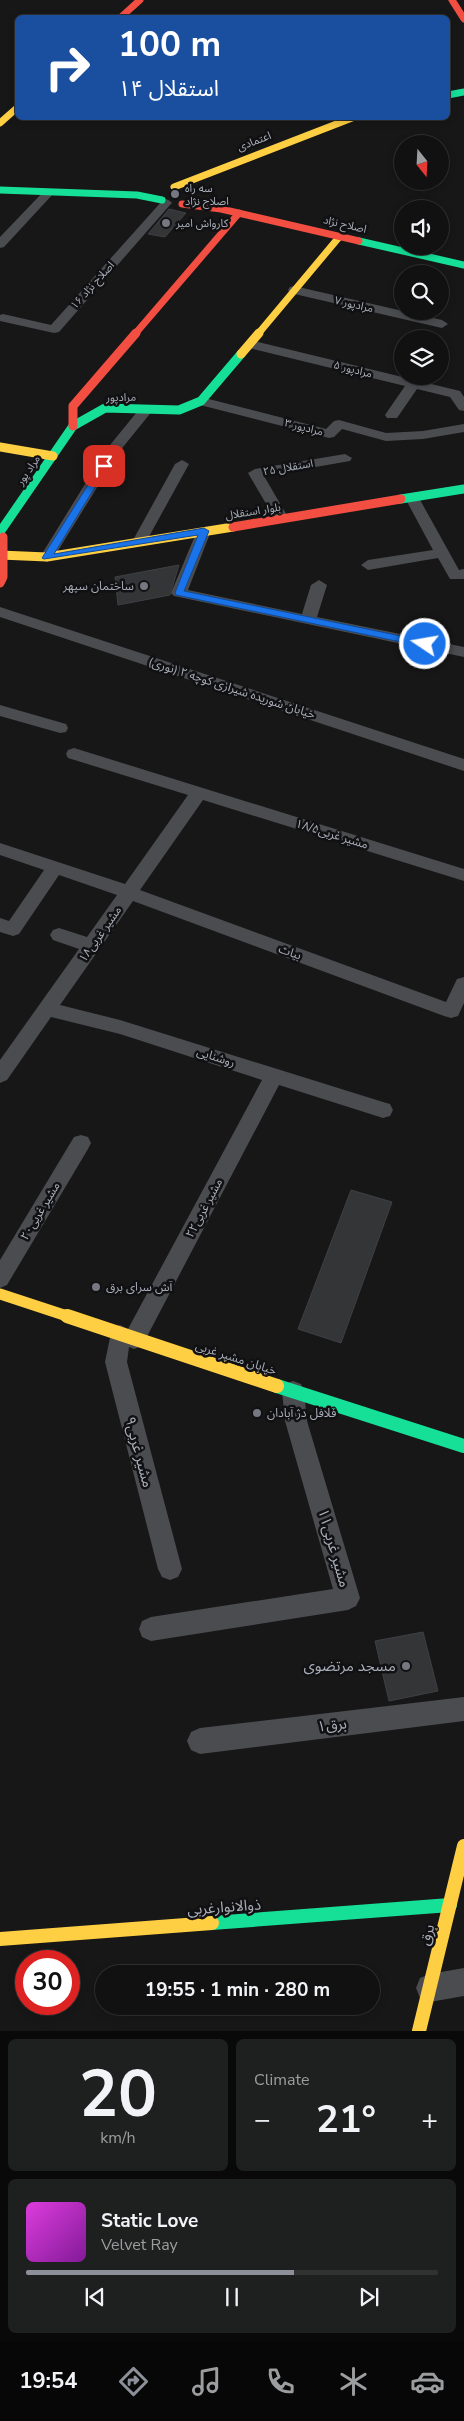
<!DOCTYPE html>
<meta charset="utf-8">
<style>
:root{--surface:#111;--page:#1e1f1f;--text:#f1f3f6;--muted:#9c9d9f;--line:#303131;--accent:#8c9099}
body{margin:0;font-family:"Nunito Sans","Noto Sans Arabic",sans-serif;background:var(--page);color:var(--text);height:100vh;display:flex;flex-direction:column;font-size:19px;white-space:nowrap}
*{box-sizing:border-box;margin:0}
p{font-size:16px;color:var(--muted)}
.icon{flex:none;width:28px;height:28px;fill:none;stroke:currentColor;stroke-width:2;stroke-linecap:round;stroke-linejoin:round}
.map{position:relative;height:2031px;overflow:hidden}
.drawer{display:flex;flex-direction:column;gap:8px;padding:8px;background:#090909;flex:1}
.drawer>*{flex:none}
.hud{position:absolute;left:15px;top:15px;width:435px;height:105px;border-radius:8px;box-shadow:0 2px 8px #0003,0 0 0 1px var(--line);background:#1a4fa0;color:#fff;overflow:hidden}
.needle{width:32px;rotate:162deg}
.fabs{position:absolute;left:394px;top:135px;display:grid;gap:10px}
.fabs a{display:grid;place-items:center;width:55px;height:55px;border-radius:50%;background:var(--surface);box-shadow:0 2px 8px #0003,0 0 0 1px var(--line);font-size:25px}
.speed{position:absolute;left:15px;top:1950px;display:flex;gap:10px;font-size:25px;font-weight:700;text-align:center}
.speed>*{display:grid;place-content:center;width:65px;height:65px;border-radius:50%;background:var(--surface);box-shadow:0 2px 8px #0003,0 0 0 1px var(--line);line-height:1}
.speed .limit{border:8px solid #d22;background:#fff;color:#111}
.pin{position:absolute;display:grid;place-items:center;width:42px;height:42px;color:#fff;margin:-21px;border-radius:10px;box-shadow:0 2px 8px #0006}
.me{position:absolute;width:55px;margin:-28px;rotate:282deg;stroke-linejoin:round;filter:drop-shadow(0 0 4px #0008)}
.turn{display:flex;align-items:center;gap:18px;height:105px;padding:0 20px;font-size:22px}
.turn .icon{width:65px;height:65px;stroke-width:2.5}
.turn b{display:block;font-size:35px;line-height:42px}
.big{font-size:38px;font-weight:700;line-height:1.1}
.drawer .widget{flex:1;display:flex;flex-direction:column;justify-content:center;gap:8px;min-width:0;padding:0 18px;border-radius:8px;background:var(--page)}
.drawer .dial{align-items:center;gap:0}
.dial b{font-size:65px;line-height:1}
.song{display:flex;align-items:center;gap:15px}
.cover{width:60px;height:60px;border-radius:8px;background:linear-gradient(135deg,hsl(300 70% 55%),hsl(290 70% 35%))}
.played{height:5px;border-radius:2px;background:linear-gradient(90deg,var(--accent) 65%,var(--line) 65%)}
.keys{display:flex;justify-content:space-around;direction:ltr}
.heat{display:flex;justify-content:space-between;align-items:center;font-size:28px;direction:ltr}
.drawer .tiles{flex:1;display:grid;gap:8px;grid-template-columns:1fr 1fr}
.widget:last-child{grid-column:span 2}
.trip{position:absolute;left:95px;top:1965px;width:285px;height:50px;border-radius:25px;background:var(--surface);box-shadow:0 2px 8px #0003,0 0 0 1px var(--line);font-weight:700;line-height:50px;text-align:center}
.tabs{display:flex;height:80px;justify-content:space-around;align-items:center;background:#070707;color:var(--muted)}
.tabs .icon{width:35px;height:35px}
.tabs .current{color:var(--accent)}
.tabs b{font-size:22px;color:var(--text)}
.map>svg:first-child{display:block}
</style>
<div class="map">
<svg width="464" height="2031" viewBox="0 0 464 2031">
<rect width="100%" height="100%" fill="#171717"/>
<path fill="#343537" stroke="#3f4043" d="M 169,209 L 186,213 L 165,237 L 148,234 Z
M 179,565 L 170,595 L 118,605 L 115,577 Z
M 351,1190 L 392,1202 L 341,1343 L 298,1329 Z
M 423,1632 L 438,1691 L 389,1701 L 375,1641 Z"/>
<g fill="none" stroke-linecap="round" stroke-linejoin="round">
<path fill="#4b4c50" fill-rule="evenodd" d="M 49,189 L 55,192 L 53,194 L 4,247 L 0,248 L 0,237 L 45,190 Z
M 166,199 L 170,201 L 172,203 L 170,205 L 59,332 L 54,333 L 0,321 L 0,315 L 3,314 L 51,325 L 162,201 Z
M 294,286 L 442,320 L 448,324 L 442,328 L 290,293 L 288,290 L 290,287 Z
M 250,340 L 460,391 L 464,397 L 464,411 L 459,410 L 450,397 L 417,389 L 397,418 L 387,418 L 385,415 L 405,386 L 245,347 L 244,344 Z
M 201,397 L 326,429 L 334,421 L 339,420 L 386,433 L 423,431 L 464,424 L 464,432 L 423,439 L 386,441 L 342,429 L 334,437 L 329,438 L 196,404 L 194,401 Z
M 146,406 L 153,410 L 119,452 L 54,557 L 47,562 L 42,560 L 40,557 L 106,450 L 141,407 Z
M 345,454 L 352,458 L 350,461 L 264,476 L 289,519 L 282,523 L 275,519 L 248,473 L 255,469 Z
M 182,460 L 189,464 L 146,542 L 139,546 L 134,545 L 132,542 L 175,464 Z
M 412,494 L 419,498 L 459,570 L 464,569 L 464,579 L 450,579 L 438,558 L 368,570 L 361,565 L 368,560 L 433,550 L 405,498 Z
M 204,527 L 211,531 L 188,590 L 302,614 L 311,585 L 319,580 L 327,585 L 317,617 L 464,647 L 464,657 L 174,596 L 171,593 L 197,531 Z
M 0,607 L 464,759 L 464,771 L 0,617 Z
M 0,705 L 66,724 L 68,728 L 66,732 L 60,733 L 0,716 Z
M 74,748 L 464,869 L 464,881 L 203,800 L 140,890 L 446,1002 L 457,979 L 464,977 L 464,1003 L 458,1016 L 451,1018 L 444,1016 L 133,901 L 60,1005 L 120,1020 L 383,1102 L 390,1104 L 393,1110 L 390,1116 L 383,1118 L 279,1085 L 142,1346 L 134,1349 L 129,1347 L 127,1362 L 182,1569 L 178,1577 L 170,1580 L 162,1577 L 158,1569 L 105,1362 L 112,1328 L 120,1325 L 128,1329 L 262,1080 L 120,1034 L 51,1017 L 7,1080 L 0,1083 L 0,1060 L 79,949 L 53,940 L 50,935 L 53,930 L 59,928 L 87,937 L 117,895 L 59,875 L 19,934 L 13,936 L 0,932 L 0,918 L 9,921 L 44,870 L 0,855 L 0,843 L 125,884 L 188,795 L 68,758 L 66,754 L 68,750 Z
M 81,1135 L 88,1137 L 91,1143 L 88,1149 L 7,1285 L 0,1288 L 0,1260 L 74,1137 Z
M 293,1381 L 301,1384 L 304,1391 L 307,1421 L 360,1598 L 356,1606 L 348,1610 L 151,1641 L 142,1637 L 139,1629 L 142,1621 L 151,1617 L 333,1589 L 285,1421 L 282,1391 L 285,1384 Z
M 464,1697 L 464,1721 L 200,1754 L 191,1750 L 187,1741 L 191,1732 L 200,1728 Z
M 464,1968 L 464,1996 L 430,2002 L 420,1998 L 416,1988 L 420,1978 L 430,1974 Z"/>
<path stroke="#16e098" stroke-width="7" d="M 448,95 L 464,92
M 0,190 L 137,195 L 162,200
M 359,241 L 464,265"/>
<path stroke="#16e098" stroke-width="9" d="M 401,499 L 464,489
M 0,532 L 73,426 L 105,408 L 179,410 L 201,401 L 241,354"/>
<path stroke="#16e098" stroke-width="14" d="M 277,1386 L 464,1446
M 212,1923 L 450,1905"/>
<path stroke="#ffcf43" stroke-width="7" d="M 0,123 L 18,107
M 174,187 L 352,118
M 258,334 L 340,236"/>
<path stroke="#ffcf43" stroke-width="9" d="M 241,354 L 259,333
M 0,447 L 53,456
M 0,555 L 47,557 L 233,527"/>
<path stroke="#ffcf43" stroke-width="11" d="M 0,1294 L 70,1317"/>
<path stroke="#ffcf43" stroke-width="14" d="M 67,1316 L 277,1386
M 0,1939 L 212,1923
M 419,2031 L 464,1846"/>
<path stroke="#f24e42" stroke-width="7" d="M 452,0 L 464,19
M 120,18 L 140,0
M 182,204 L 221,209 L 359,241
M 135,334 L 239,213"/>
<path stroke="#f24e42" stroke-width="9" d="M 73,426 L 73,406 L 136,333
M 233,527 L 401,499
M 0,583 L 3,577 L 3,537"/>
</g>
<path fill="#1a73e8" stroke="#114b97" d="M 104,463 L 108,466 L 54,554 L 204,528 L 209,531 L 184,591 L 425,641 L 430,644 L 425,647 L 176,595 L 175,593 L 198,535 L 44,559 L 42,558 L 100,466 Z"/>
<g fill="#757880" stroke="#111113" stroke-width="2">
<circle cx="175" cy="194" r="5"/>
<circle cx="166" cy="223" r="5"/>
<circle cx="144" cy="586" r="5"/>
<circle cx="96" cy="1287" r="5"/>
<circle cx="257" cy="1413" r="5"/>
<circle cx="406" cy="1666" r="5"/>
</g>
<g text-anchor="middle" stroke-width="5" stroke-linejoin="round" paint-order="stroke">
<g font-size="11" fill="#a8adb8" stroke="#111113">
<text transform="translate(254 141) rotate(-21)" y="4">اعتمادی</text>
<text transform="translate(345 224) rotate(13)" y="4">اصلاح نژاد</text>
<text transform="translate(92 285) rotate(-48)" y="4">۱۶ اصلاح نژاد</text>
<text transform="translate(354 304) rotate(13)" y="4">۷ مرادپور</text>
<text transform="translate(353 369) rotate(14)" y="4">۵ مرادپور</text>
<text transform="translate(121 397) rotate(-1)" y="4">مرادپور</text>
<text transform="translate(304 427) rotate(14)" y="4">۳ مرادپور</text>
<text transform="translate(288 467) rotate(-10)" y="4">۲۵ استقلال</text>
<text transform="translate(28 470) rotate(-56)" y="4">مراد پور</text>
<text transform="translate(253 511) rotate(-9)" y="4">بلوار استقلال</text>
</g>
<g font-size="11" fill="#a8adb8" stroke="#111113" text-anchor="start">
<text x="185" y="192">سه راه<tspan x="185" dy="13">اصلاح نژاد</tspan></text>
<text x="176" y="227">کارواش امیر</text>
</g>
<g font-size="12" fill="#a8adb8" stroke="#111113" text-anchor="start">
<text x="134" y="590" text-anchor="end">ساختمان سپهر</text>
<text x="106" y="1291">آش سرای برق</text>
<text x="267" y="1417">فلافل دژ آبادان</text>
</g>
<g font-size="12" fill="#a8adb8" stroke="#111113">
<text transform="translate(232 688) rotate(18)" y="4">خیابان شوریده شیرازی کوچه ۲ (نوری)</text>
<text transform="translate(332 834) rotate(17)" y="4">مشیر غربی۱۸/۵</text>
<text transform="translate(100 934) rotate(-55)" y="4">مشیر غربی۱۸</text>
<text transform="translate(290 952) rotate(20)" y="4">بیات</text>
<text transform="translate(216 1057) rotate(18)" y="4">روشنایی</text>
<text transform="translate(204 1208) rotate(-62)" y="4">مشیر غربی۲۲</text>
<text transform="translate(40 1211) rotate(-59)" y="4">مشیر غربی۲۰</text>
<text transform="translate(236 1358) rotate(18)" y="4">خیابان مشیر غربی</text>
</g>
<g font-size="15" fill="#a8adb8" stroke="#111113">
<text transform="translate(139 1452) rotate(75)" y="5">مشیر غربی۹</text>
<text transform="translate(334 1548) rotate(74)" y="5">مشیر غربی۱۱</text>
<text transform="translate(332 1725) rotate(-7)" y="5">برق۱</text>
<text transform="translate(224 1907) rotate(-4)" y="5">ذوالانوارغربی</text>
<text transform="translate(427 1935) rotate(-76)" y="5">برق</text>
</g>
<g font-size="15" fill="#a8adb8" stroke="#111113" text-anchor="end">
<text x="396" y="1671">مسجد مرتضوی</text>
</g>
</g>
</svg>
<div class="fabs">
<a><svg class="needle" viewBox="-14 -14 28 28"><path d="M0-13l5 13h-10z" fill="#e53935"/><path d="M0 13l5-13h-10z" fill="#9c9d9f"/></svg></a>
<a><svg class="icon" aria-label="sound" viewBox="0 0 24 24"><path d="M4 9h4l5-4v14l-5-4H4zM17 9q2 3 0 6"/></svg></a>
<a><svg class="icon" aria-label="search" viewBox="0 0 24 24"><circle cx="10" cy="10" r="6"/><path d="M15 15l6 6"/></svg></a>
<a><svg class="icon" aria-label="layers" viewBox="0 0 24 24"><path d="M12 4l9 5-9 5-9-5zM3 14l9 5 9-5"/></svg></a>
</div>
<div class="speed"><div class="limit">30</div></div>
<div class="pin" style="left:104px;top:466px;background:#d93025"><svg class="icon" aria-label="arrive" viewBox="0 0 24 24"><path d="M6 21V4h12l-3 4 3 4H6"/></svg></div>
<svg class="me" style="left:425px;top:644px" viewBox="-20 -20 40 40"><circle r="17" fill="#1a73e8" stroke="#fff" stroke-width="3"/><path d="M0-11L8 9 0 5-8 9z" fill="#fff"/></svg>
<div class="trip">19:55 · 1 min · 280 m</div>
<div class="hud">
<div class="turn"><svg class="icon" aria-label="right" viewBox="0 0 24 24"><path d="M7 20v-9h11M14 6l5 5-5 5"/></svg><div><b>100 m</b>استقلال ۱۴</div></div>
</div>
</div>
<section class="drawer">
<div class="tiles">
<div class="widget dial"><b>20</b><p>km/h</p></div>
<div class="widget"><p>Climate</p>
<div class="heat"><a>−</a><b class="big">21°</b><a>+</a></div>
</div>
<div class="widget">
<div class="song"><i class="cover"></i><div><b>Static Love</b><p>Velvet Ray</p></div></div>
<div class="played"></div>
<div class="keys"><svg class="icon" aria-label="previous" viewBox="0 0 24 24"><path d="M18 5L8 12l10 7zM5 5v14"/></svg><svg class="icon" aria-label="pause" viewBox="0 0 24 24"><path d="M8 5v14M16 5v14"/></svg><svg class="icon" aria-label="next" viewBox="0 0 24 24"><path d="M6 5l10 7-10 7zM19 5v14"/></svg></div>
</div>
</div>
</section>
<nav class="tabs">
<b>19:54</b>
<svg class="icon current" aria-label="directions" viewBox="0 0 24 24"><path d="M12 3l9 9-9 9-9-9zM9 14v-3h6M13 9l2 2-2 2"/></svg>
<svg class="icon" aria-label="music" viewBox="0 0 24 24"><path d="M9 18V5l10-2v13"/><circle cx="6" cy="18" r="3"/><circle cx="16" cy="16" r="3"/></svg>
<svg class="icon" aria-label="phone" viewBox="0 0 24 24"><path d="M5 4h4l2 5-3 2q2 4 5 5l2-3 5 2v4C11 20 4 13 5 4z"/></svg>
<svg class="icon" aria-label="climate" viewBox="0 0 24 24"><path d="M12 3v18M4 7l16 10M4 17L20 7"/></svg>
<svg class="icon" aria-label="car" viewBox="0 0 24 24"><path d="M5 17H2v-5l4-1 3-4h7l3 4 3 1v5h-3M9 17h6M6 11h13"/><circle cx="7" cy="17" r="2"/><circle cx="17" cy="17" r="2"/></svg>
</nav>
